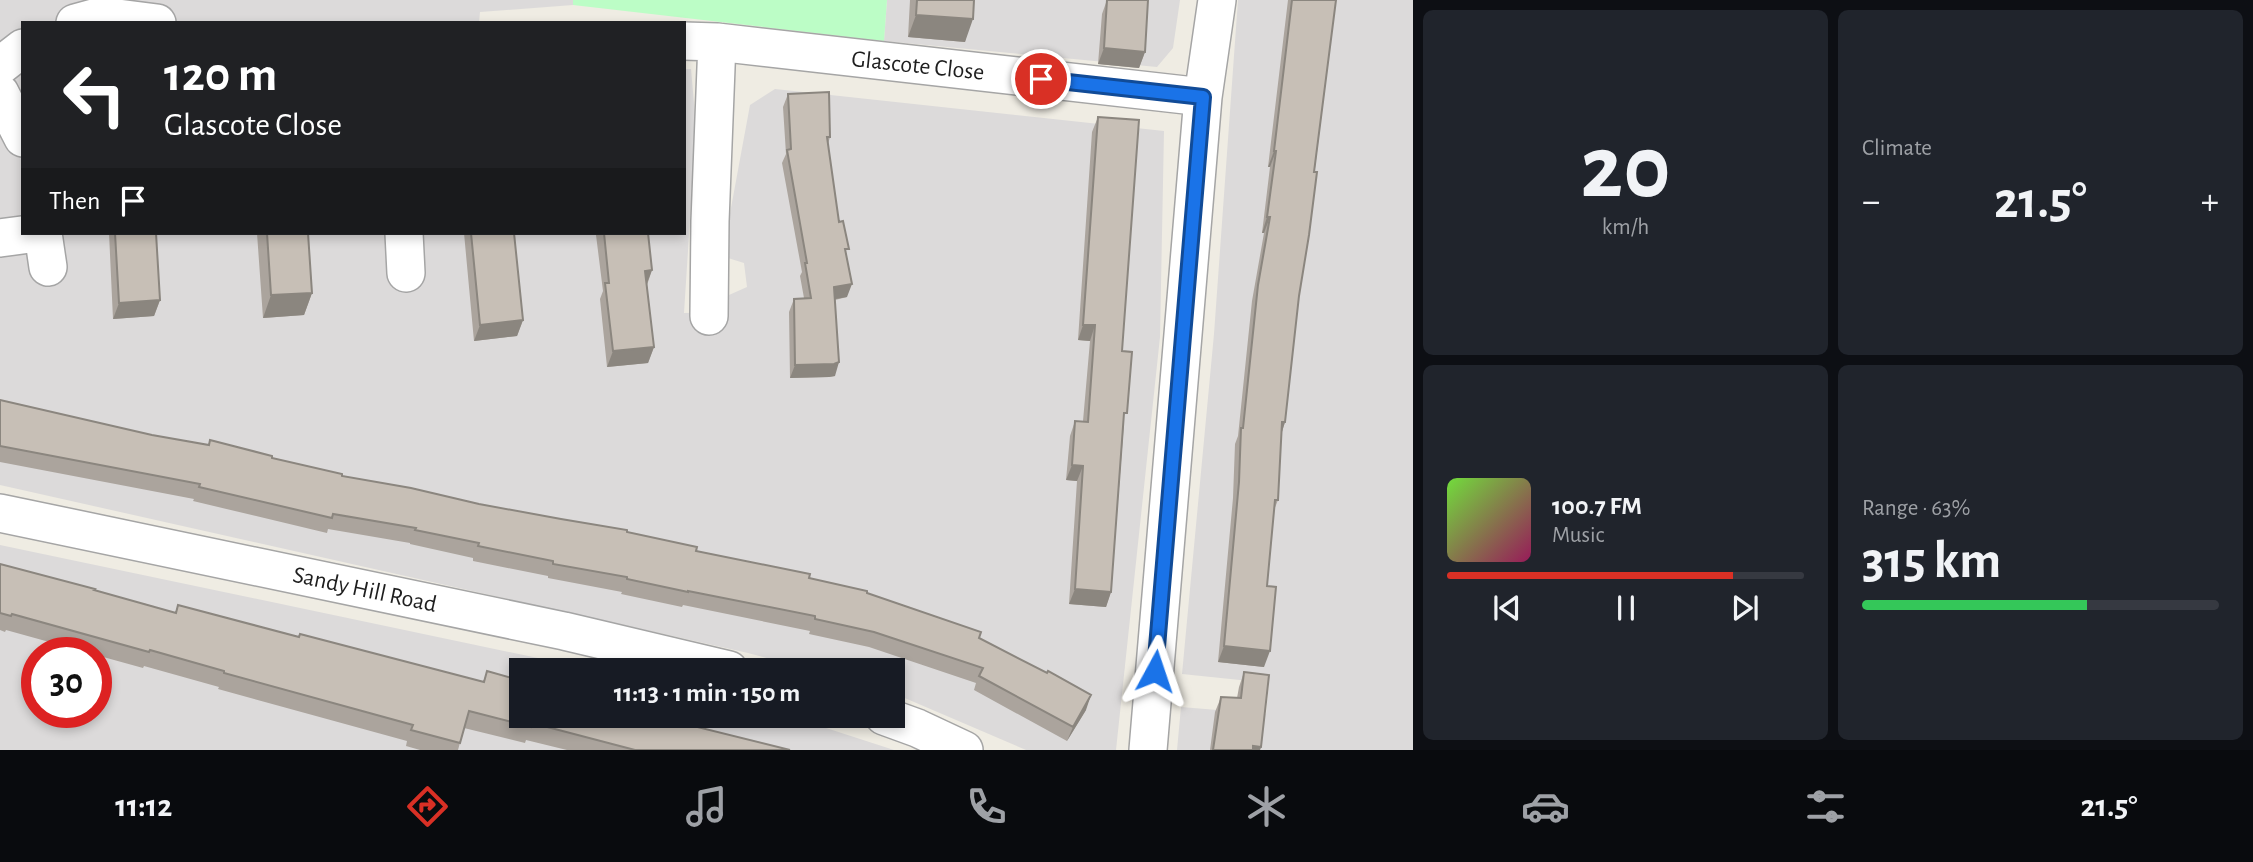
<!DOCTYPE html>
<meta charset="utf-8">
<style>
:root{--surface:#171b24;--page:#20242c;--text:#f1f3f6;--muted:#9ea1a6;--line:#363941;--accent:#d93025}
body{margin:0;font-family:"Alegreya Sans",sans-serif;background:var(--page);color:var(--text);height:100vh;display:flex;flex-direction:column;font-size:26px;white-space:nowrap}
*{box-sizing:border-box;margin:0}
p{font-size:23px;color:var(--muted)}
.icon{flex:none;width:38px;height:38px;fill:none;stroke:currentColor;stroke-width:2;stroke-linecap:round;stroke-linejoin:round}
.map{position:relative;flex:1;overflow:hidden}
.side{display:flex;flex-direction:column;gap:10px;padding:10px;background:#0d0f14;width:840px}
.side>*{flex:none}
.banner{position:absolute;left:21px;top:21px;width:665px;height:214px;border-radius:0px;box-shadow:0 4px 10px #0003;background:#202124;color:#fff;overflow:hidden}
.speed{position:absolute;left:21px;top:637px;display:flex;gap:14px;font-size:35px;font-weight:700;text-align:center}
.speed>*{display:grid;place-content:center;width:91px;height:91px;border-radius:50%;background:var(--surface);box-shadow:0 4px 10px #0003;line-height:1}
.speed .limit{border:10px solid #d22;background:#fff;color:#111}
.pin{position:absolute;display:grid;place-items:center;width:60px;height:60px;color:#fff;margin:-30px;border:4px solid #fff;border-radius:50%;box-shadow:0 2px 7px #0007}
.me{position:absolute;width:77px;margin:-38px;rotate:5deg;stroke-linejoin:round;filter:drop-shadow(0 0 5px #0008)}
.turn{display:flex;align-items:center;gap:24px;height:147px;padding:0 28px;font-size:32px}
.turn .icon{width:91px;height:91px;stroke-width:2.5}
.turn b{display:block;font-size:49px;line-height:60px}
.then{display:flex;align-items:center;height:66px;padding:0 28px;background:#0003;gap:14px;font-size:26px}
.big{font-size:52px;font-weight:700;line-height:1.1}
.side .widget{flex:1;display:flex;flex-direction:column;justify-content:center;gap:10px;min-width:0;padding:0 24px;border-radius:10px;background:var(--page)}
.side .dial{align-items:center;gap:0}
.dial b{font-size:91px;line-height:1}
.song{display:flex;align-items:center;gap:21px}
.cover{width:84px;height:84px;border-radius:10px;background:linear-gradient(135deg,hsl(100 70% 55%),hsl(330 70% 35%))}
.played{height:7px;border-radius:4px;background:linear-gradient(90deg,var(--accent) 80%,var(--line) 80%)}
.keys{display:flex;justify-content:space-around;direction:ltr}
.heat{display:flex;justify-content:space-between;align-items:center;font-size:38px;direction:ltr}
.charge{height:10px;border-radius:5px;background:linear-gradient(90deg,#34c759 63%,var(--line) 0)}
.side .tiles{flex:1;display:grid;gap:10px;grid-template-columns:repeat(2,1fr)}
.trip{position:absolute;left:509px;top:658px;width:396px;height:70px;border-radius:0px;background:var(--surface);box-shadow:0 4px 10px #0003;font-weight:700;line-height:70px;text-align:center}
.dock{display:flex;height:112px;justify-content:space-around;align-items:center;background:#090b0e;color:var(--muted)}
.dock .icon{width:49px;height:49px}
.dock .selected{color:var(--accent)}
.dock b{font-size:32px;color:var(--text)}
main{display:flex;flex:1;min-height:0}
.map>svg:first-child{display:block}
</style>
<main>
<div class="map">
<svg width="1413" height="750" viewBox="0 0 1413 750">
<rect width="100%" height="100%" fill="#efece3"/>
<path fill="#dcdada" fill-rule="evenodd" d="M 0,0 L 573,0 L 573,5 L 480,12 L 479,23 L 23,23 L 23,233 L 684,233 L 684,69 L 691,69 L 696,126 L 684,313 L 728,312 L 729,295 L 747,287 L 744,263 L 728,258 L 726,235 L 750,105 L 775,89 L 1164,131 L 1160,337 L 1116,750 L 1026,750 L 893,693 L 892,670 L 811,670 L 748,653 L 0,485 Z
M 887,0 L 1180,0 L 1173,48 L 1157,67 L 884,41 Z
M 1238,0 L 1413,0 L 1413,750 L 1177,750 L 1181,707 L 1266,714 L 1269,683 L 1182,674 L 1214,334 Z
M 0,545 L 595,670 L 522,670 L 522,716 L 789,716 L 894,750 L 0,750 ZM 37,653 L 96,653 L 96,712 L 37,712 Z"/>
<path fill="#bcfdc6" d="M 573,0 L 887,0 L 884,41 L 573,5 Z"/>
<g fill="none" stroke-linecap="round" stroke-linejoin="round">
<defs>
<path id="minor" d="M 75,23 L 101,16 L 157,23
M 684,41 L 717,42 L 1203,97
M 0,66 L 23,48
M 0,93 L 23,138
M 43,233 L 48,267
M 404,233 L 406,273
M 0,238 L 37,233
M 709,316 L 710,221 L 717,42
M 0,513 L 564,631 L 729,670
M 884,716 L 917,728 L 964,750
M 1148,750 L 1203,97 L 1217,0"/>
</defs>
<use href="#minor" stroke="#a5a5a5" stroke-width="40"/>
<use href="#minor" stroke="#fff" stroke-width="37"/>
</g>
<path fill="#aba49d" d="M 910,0 L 974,0 L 965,42 L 908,37 Z
M 1107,0 L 1145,52 L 1139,68 L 1098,64 L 1102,14 Z
M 1288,0 L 1336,0 L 1299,296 L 1285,422 L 1281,435 L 1278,500 L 1274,510 L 1267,586 L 1264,667 L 1218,662 L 1233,498 L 1235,444 L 1238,436 L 1252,301 L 1264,233 L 1262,233 L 1270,167 L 1268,167 Z
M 788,94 L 830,137 L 828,144 L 839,222 L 846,255 L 847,297 L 835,300 L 835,376 L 829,377 L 790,378 L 789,312 L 794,299 L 804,298 L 800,276 L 802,272 L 782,163 L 786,154 L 783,107 Z
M 1098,117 L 1122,351 L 1124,423 L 1111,592 L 1106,607 L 1069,604 L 1077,481 L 1066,480 L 1070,436 L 1075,421 L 1083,421 L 1090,341 L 1078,340 L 1092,132 Z
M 109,233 L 156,233 L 160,300 L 154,316 L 113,319 Z
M 257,233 L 308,233 L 312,293 L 304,315 L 263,318 Z
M 464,233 L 514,233 L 523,320 L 517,336 L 474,341 Z
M 597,233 L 604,233 L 652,270 L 647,285 L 654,347 L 648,363 L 607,367 L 600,299 L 603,291 L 596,235 Z
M 0,400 L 152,435 L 272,458 L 342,476 L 479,504 L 627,532 L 696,551 L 809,578 L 867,593 L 979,638 L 1086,710 L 1067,741 L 974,690 L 976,683 L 869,647 L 809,634 L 810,631 L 683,605 L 682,607 L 621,594 L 622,592 L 548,578 L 548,576 L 473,561 L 473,558 L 410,544 L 410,543 L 328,529 L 327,533 L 193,501 L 194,499 L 0,462 Z
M 0,564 L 175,613 L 178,605 L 298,637 L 483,682 L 487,671 L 522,716 L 790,750 L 567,750 L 526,740 L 525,743 L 464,728 L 458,750 L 420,750 L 406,746 L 407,741 L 218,689 L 219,687 L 144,666 L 143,668 L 96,655 L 96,653 L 89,653 L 6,630 L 5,632 L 0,630 Z
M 1244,672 L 1261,747 L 1260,750 L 1210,750 L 1215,712 L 1221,697 L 1237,698 L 1239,687 Z"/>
<path fill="#8b867f" d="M 916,15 L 973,19 L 965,42 L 908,37 Z
M 1104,48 L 1145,52 L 1139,68 L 1098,64 Z
M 1274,151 L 1276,151 L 1270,167 L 1268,167 Z
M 1267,217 L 1270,217 L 1264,233 L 1262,233 Z
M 652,270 L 646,286 L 645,271 Z
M 852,284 L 847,297 L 830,300 L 834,287 Z
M 312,293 L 304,315 L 263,318 L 271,295 Z
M 160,300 L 154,316 L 113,319 L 119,303 Z
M 523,320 L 517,336 L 474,341 L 480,325 Z
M 1083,325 L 1095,325 L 1090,341 L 1078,340 Z
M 654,347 L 648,363 L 607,367 L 613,351 Z
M 839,362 L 835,376 L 829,377 L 790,378 L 795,365 Z
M 1282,422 L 1285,422 L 1280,438 Z
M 1072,465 L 1083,466 L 1077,481 L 1066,480 Z
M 1075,589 L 1111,592 L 1106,607 L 1069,604 Z
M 1224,646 L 1270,651 L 1264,667 L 1218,662 Z
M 1091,695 L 1086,710 L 1067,741 L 1073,727 Z
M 1253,746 L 1261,747 L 1260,750 L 1252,750 Z"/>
<path fill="#c7bfb6" stroke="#8b867f" stroke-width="2" d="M 917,0 L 974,0 L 973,19 L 916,15 Z
M 1107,0 L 1148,0 L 1145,52 L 1104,48 Z
M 1292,0 L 1336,0 L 1314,172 L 1317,172 L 1309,235 L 1299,296 L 1285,422 L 1282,422 L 1278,500 L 1275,500 L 1267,586 L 1276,587 L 1270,651 L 1224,646 L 1239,482 L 1241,428 L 1243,428 L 1258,285 L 1270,217 L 1267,217 L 1276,151 L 1274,151 Z
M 829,92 L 830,137 L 827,137 L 839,222 L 843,221 L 849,249 L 845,249 L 852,284 L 834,287 L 839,362 L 834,364 L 795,365 L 794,299 L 811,298 L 805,263 L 807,263 L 787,150 L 791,149 L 788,94 Z
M 1098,117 L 1139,120 L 1122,351 L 1132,352 L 1127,413 L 1124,413 L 1111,592 L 1075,589 L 1083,466 L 1072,465 L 1075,421 L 1088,422 L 1095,325 L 1083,325 Z
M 115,233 L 156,233 L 160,300 L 119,303 Z
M 267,233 L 308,233 L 312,293 L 271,295 Z
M 471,233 L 514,233 L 523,320 L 480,325 Z
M 604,233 L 648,233 L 652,270 L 645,271 L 654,347 L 613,351 L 605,283 L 609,283 Z
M 0,400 L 152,435 L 209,445 L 210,440 L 272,456 L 272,458 L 342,474 L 342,476 L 411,488 L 479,504 L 561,519 L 627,530 L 627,532 L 697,547 L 696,551 L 810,574 L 809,578 L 867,591 L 867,593 L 981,632 L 979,638 L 1047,673 L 1048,671 L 1091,695 L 1073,727 L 979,676 L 983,668 L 874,632 L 815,619 L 815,616 L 688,591 L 688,592 L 627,579 L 627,577 L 553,564 L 553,561 L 478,546 L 479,543 L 415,530 L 416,528 L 333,514 L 332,518 L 199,487 L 200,484 L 0,446 Z
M 0,564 L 95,589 L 94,590 L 176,613 L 178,605 L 299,637 L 300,634 L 484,682 L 487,671 L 522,681 L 522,716 L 653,716 L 790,750 L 635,750 L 532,723 L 531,727 L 469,711 L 460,743 L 411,730 L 413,725 L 224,673 L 224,671 L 150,650 L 149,652 L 12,614 L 11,616 L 0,613 Z
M 1244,672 L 1269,675 L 1261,747 L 1253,746 L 1253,750 L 1213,750 L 1221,697 L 1241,698 Z"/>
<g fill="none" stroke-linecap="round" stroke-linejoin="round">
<defs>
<path id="route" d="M 1041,79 L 1203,97 L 1155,671"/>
</defs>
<use href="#route" stroke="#114b97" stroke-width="18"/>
<use href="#route" stroke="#1a73e8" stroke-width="12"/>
</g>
<g text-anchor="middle" stroke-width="5" stroke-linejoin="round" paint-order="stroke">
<g font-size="24" fill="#1e1e1e" stroke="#fff">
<text transform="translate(918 65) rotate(6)" y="8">Glascote Close</text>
<text transform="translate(365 589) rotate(12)" y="8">Sandy Hill Road</text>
</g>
</g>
</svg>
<div class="speed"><div class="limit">30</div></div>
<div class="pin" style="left:1041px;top:79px;background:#d93025"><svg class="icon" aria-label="arrive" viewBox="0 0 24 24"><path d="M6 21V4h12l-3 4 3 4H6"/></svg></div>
<svg class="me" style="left:1155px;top:671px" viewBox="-20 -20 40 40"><path d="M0-17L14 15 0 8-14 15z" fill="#1a73e8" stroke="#fff" stroke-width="4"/></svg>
<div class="trip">11:13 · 1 min · 150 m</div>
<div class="banner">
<div class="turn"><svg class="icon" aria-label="left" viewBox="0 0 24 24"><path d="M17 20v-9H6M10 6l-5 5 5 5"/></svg><div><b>120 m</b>Glascote Close</div></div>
<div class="then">Then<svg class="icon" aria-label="arrive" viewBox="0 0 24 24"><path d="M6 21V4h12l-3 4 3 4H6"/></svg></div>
</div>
</div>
<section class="side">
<div class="tiles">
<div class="widget dial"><b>20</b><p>km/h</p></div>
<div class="widget"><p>Climate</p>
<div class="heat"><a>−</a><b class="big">21.5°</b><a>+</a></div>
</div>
<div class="widget">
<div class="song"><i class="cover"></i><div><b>100.7 FM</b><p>Music</p></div></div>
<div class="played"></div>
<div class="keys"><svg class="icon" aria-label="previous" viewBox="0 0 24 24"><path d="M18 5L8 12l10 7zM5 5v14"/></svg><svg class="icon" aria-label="pause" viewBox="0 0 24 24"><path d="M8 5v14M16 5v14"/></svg><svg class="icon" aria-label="next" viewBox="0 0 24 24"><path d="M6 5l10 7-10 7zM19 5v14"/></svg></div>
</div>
<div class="widget"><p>Range · 63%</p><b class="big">315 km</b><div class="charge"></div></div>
</div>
</section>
</main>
<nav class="dock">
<b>11:12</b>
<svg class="icon selected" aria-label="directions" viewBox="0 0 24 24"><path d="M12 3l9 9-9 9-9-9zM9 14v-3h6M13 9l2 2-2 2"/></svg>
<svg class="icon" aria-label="music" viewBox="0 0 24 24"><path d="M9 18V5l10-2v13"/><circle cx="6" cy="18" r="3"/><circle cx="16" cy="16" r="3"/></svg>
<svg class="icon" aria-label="phone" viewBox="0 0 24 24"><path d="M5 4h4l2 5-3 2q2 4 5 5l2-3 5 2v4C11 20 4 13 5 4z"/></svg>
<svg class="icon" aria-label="climate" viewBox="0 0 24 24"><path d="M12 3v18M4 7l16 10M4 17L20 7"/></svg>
<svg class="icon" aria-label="car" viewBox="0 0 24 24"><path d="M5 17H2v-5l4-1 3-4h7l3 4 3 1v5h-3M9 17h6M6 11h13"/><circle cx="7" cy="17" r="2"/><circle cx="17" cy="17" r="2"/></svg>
<svg class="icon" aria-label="filters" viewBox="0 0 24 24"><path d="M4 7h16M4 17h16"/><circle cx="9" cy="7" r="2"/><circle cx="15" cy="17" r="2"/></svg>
<b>21.5°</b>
</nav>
